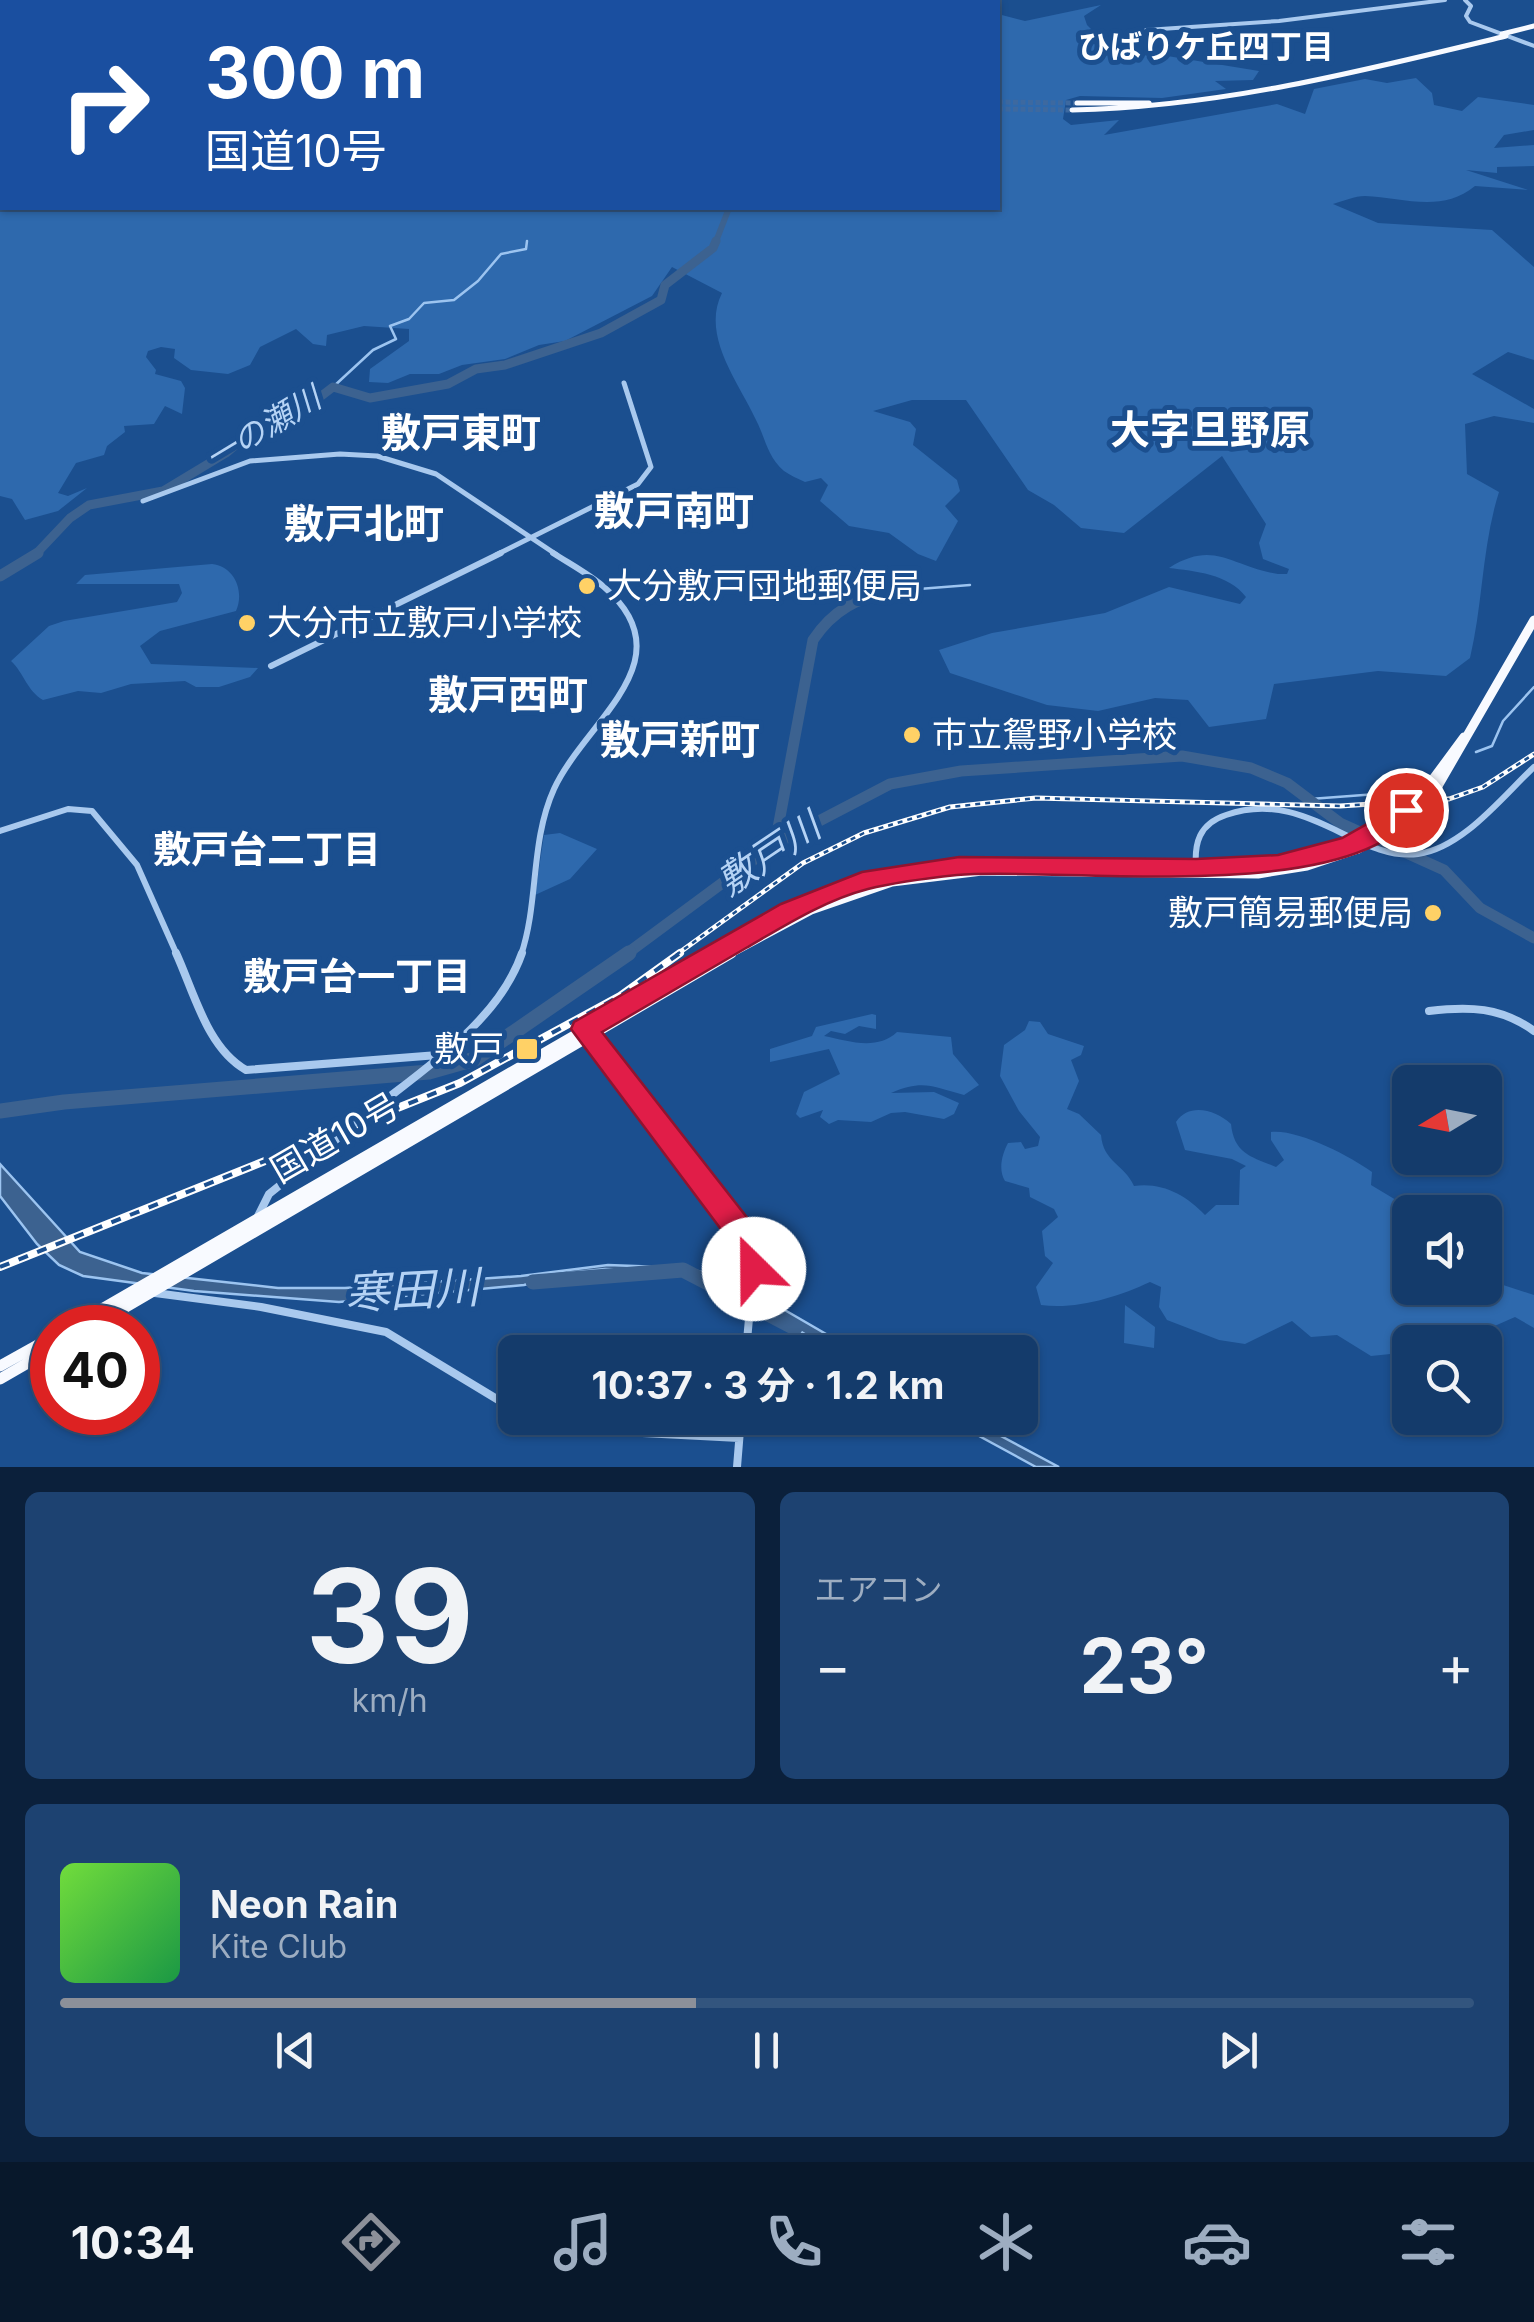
<!DOCTYPE html>
<html lang="ja">
<meta charset="utf-8">
<style>
:root{--surface:#143b6b;--page:#1d4271;--text:#f1f3f6;--muted:#9dadc1;--line:#33557e;--accent:#8c9099}
body{margin:0;font-family:Inter,"Noto Sans JP",sans-serif;background:var(--page);color:var(--text);height:100vh;display:flex;flex-direction:column;font-size:38px;white-space:nowrap}
*{box-sizing:border-box;margin:0}
p{font-size:32px;color:var(--muted)}
.icon{flex:none;width:55px;height:55px;fill:none;stroke:currentColor;stroke-width:2;stroke-linecap:round;stroke-linejoin:round}
.map{position:relative;height:1467px;overflow:hidden}
.panel{display:flex;flex-direction:column;gap:25px;padding:25px;background:#0b203b;flex:1}
.panel>*{flex:none}
.banner{position:absolute;left:0px;top:0px;width:1000px;height:210px;box-shadow:0 2px 8px #0004,0 0 0 2px var(--line);background:#1a4fa0;color:#fff;overflow:hidden}
.needle{width:65px;rotate:260deg}
.buttons{position:absolute;left:1392px;top:1065px;display:grid;gap:20px}
.buttons a{display:grid;place-items:center;width:110px;height:110px;border-radius:15px;background:var(--surface);box-shadow:0 2px 8px #0004,0 0 0 2px var(--line);font-size:50px}
.speed{position:absolute;left:30px;top:1305px;display:flex;gap:20px;font-size:50px;font-weight:700;text-align:center}
.speed>*{display:grid;place-content:center;width:130px;height:130px;border-radius:50%;background:var(--surface);box-shadow:0 2px 8px #0004,0 0 0 2px var(--line);line-height:1}
.speed .limit{border:15px solid #d22;background:#fff;color:#111}
.pin{position:absolute;display:grid;place-items:center;width:85px;height:85px;color:#fff;margin:-42px;border:5px solid #fff;border-radius:50%;box-shadow:0 2px 10px #0007}
.me{position:absolute;width:110px;margin:-55px;rotate:337deg;stroke-linejoin:round;filter:drop-shadow(0 0 8px #0008)}
.turn{display:flex;align-items:center;gap:35px;height:210px;padding:0 40px;font-size:45px}
.turn .icon{width:130px;height:130px;stroke-width:2.5}
.turn b{display:block;font-size:70px;line-height:85px}
.big{font-size:75px;font-weight:700;line-height:1.1}
.panel .card{flex:1;display:flex;flex-direction:column;justify-content:center;gap:15px;min-width:0;padding:0 35px;border-radius:15px;background:var(--page)}
.panel .dial{align-items:center;gap:0}
.dial b{font-size:130px;line-height:1}
.song{display:flex;align-items:center;gap:30px}
.cover{width:120px;height:120px;border-radius:15px;background:linear-gradient(135deg,hsl(100 70% 55%),hsl(140 70% 35%))}
.played{height:10px;border-radius:5px;background:linear-gradient(90deg,var(--accent) 45%,var(--line) 45%)}
.keys{display:flex;justify-content:space-around;direction:ltr}
.heat{display:flex;justify-content:space-between;align-items:center;font-size:55px;direction:ltr}
.panel .tiles{flex:1;display:grid;gap:25px;grid-template-columns:1fr 1fr}
.card:last-child{grid-column:span 2}
.trip{position:absolute;left:498px;top:1335px;width:540px;height:100px;border-radius:15px;background:var(--surface);box-shadow:0 2px 8px #0004,0 0 0 2px var(--line);font-weight:700;line-height:100px;text-align:center}
.menu{display:flex;height:160px;justify-content:space-around;align-items:center;background:#08182b;color:var(--muted)}
.menu .icon{width:70px;height:70px}
.menu .selected{color:var(--accent)}
.menu b{font-size:45px;color:var(--text)}
.map>svg:first-child{display:block}
</style>
<div class="map">
<svg width="1534" height="1467" viewBox="0 0 1534 1467">
<rect width="100%" height="100%" fill="#1b4f8f"/>
<path fill="#2e69ad" d="M 1101,5 L 1084,16 L 1087,25 L 1095,33 L 1087,36 L 1094,44 L 1259,71 L 1253,80 L 1215,81 L 1226,89 L 1162,98 L 1080,96 L 1066,100 L 1063,119 L 1071,125 L 1119,120 L 1104,135 L 1277,104 L 1305,114 L 1314,89 L 1365,79 L 1387,83 L 1416,78 L 1432,93 L 1434,105 L 1462,111 L 1478,97 L 1534,105 L 1534,130 L 1504,135 L 1494,148 L 1534,145 L 1534,166 L 1497,167 L 1497,173 L 1466,170 L 1528,190 L 1475,186 C 1441,214 1402,197 1365,196 C 1355,196 1343,201 1333,204 L 1378,223 L 1492,230 L 1534,267 L 1534,360 L 1508,352 L 1472,374 L 1534,409 L 1534,423 L 1494,416 L 1465,424 L 1467,474 L 1499,492 C 1482,545 1483,604 1470,658 L 1446,676 L 1378,671 L 1274,684 L 1266,719 L 1209,727 L 1188,700 L 1155,698 L 1098,711 L 1047,705 L 950,673 L 939,650 L 992,633 L 1105,613 L 1169,587 L 1240,604 L 1246,597 C 1229,574 1194,571 1169,568 C 1215,539 1231,567 1278,574 L 1287,574 L 1289,569 L 1263,559 L 1259,543 L 1266,524 L 1222,456 L 1124,533 L 1081,528 L 1054,505 L 1028,490 L 966,400 L 912,400 L 873,411 L 910,422 L 916,429 L 913,445 L 957,480 L 960,491 L 945,506 L 958,521 L 936,561 L 918,554 L 889,533 L 849,526 L 820,501 L 828,485 L 821,478 L 805,482 C 798,479 790,475 784,471 C 768,457 766,441 758,424 C 741,385 700,337 722,293 L 672,267 L 652,296 L 565,341 L 539,345 L 505,359 L 462,365 L 439,374 L 410,374 L 388,383 L 369,382 L 370,369 L 409,341 L 409,329 L 364,326 L 327,335 L 326,346 L 313,344 L 296,329 L 260,347 L 250,365 L 228,374 L 191,370 L 174,358 L 175,349 L 161,347 L 148,351 L 146,357 L 156,370 L 155,374 L 181,381 L 185,388 L 182,414 L 165,406 L 154,424 L 124,426 L 125,432 L 107,446 L 104,455 L 76,463 L 58,493 L 68,496 L 87,488 L 58,511 L 25,520 L 12,499 L 0,496 L 0,124 L 2,208 L 998,208 L 998,14 L 1025,21 Z
M 212,564 C 234,566 245,591 236,611 L 160,631 L 140,646 L 151,664 L 258,668 L 250,677 L 219,687 L 196,687 L 185,681 L 131,684 L 101,693 L 78,691 L 43,700 C 27,691 24,673 11,661 L 49,626 L 64,621 L 177,602 L 182,593 L 179,584 L 76,584 L 85,575 Z
M 560,833 L 597,849 L 570,879 L 535,895 L 544,835 Z
M 872,1014 L 876,1015 L 876,1029 L 859,1026 L 845,1034 L 831,1031 L 824,1036 C 848,1041 877,1051 897,1032 L 951,1037 L 953,1054 L 979,1085 L 964,1095 C 932,1087 924,1079 891,1093 L 934,1092 L 959,1103 L 954,1114 L 944,1119 L 905,1112 L 891,1113 L 871,1122 L 838,1120 L 829,1124 L 820,1117 L 823,1110 L 800,1118 L 796,1114 L 804,1092 L 840,1074 L 829,1049 L 770,1062 L 770,1049 L 812,1036 L 816,1027 Z
M 1029,1021 L 1040,1022 L 1048,1034 L 1084,1046 L 1081,1055 L 1071,1060 L 1079,1081 L 1067,1109 L 1079,1114 L 1101,1135 C 1103,1162 1125,1165 1134,1186 C 1162,1182 1186,1195 1205,1215 L 1216,1205 L 1239,1205 L 1240,1170 L 1246,1166 L 1232,1159 L 1185,1150 L 1176,1122 C 1189,1102 1216,1110 1231,1124 C 1234,1154 1252,1157 1276,1167 L 1284,1160 L 1271,1140 L 1271,1132 C 1298,1129 1350,1156 1372,1172 L 1371,1185 L 1416,1212 L 1410,1212 L 1410,1288 L 1487,1287 L 1494,1282 L 1534,1295 L 1534,1328 L 1515,1317 L 1490,1328 L 1475,1342 L 1410,1342 L 1410,1352 L 1371,1356 L 1337,1335 L 1311,1337 L 1292,1321 L 1245,1344 L 1219,1340 L 1167,1320 L 1159,1307 L 1161,1287 L 1150,1282 C 1118,1297 1076,1310 1041,1305 L 1036,1287 L 1053,1263 L 1045,1256 L 1042,1231 L 1058,1217 L 1054,1209 L 1030,1197 L 1029,1188 L 1005,1181 C 998,1170 1002,1154 1008,1143 L 1021,1142 L 1025,1149 L 1038,1146 L 1040,1137 L 1019,1111 L 1000,1076 L 1004,1045 L 1025,1030 Z
M 1125,1305 L 1155,1327 L 1154,1348 L 1124,1343 Z"/>
<path fill="#3c6290" stroke="#9cc4f0" stroke-width="2.5" d="M 0,1164 L 80,1252 L 142,1273 L 278,1288 L 345,1288 L 521,1276 L 608,1265 L 689,1268 L 745,1287 L 857,1352 L 834,1352 L 720,1282 L 693,1272 L 605,1269 L 568,1273 L 524,1285 L 339,1302 L 194,1291 L 83,1276 L 59,1265 L 37,1244 L 0,1196 Z
M 946,1418 L 967,1418 L 1059,1467 L 1036,1467 Z"/>
<g fill="none" stroke-linecap="round" stroke-linejoin="round">
<path stroke="#9cc4f0" stroke-width="2.5" d="M 831,2 L 836,0
M 333,387 L 373,350 L 396,339 L 390,326 L 409,319 L 424,303 L 454,300 L 478,281 L 501,254 L 526,249 L 527,241
M 893,591 L 970,585
M 1476,752 L 1492,746 L 1503,721 L 1534,687
M 1310,799 L 1377,794 L 1400,779"/>
<path stroke="#3c6290" stroke-width="6" d="M 715,244 L 729,208"/>
<path stroke="#3c6290" stroke-width="9" d="M 35,555 L 70,518 L 89,505 L 163,491 L 226,453 L 265,420 L 307,407 L 333,387 L 370,398 L 448,384 L 476,369 L 505,365 L 601,333 L 661,300 L 665,285 L 713,248 L 716,241"/>
<path stroke="#3c6290" stroke-width="11" d="M 0,576 L 38,553
M 775,844 L 813,640 C 833,610 858,597 893,591
M 625,955 L 775,844 L 890,784 L 961,771 L 1182,756 L 1251,768 L 1287,783 L 1340,823 L 1444,870 L 1480,908 L 1534,938"/>
<path stroke="#3c6290" stroke-width="15" d="M 0,1111 L 64,1102 L 429,1072 L 475,1059 L 629,953
M 533,1282 L 683,1270 L 795,1328"/>
<path stroke="#3d69a0" stroke-width="5" stroke-dasharray="5 2.5" stroke-linecap="butt" d="M 998,102 L 1077,103
M 998,109 L 1072,110"/>
<path stroke="#a9c9ee" stroke-width="4" d="M 1465,0 L 1471,6 L 1466,16 L 1470,22 L 1534,46
M 1146,30 L 1279,21 L 1445,0"/>
<path stroke="#a9c9ee" stroke-width="5" d="M 143,501 L 250,461 L 340,454 L 377,456 L 436,474 L 557,555
M 496,555 L 638,484 L 651,467 L 624,383"/>
<path stroke="#a9c9ee" stroke-width="6" d="M 271,666 L 501,553
M 0,831 L 68,809 L 92,811 L 137,865 L 177,955
M 1196,869 C 1194,843 1199,824 1226,815 C 1306,787 1357,862 1418,854 C 1463,848 1503,796 1534,767
M 521,955 C 539,902 530,842 554,789 C 585,721 689,660 604,587 C 589,574 570,564 553,553"/>
<path stroke="#a9c9ee" stroke-width="8" d="M 176,953 C 194,992 207,1048 246,1070 L 438,1055
M 1429,1011 C 1469,1006 1501,1007 1534,1031
M 588,1034 L 751,1248 L 754,1263 L 746,1352
M 356,1123 C 414,1075 497,1026 522,953
M 258,1216 L 269,1194 L 326,1148
M 155,1293 L 261,1307 L 386,1332 L 515,1410
M 534,1418 L 604,1431 L 739,1438
M 737,1467 L 741,1418"/>
<path stroke="#f8faff" stroke-width="5" d="M 0,4 L 2,8
M 0,17 L 2,21
M 1077,103 L 1149,103
M 1072,110 C 1221,107 1362,71 1506,36"/>
<path stroke="#f8faff" stroke-width="9" d="M 1430,783 L 1464,737
M 1438,786 L 1534,620
M 1379,830 L 1406,810
M 1386,834 L 1420,808
M 714,955 C 779,918 842,884 917,872 C 1060,850 1209,892 1349,845
M 727,955 L 811,910 L 892,882 L 982,871 L 1258,874 L 1307,866 L 1358,849"/>
<path stroke="#f8faff" stroke-width="11" d="M 69,1328 L 718,953
M 90,1328 L 731,953
M 0,1366 L 52,1337
M 0,1379 L 52,1349"/>
<defs>
<path id="rail-far1" d="M 676,955 L 803,863 L 864,833 L 950,807 L 1036,798 L 1340,806 L 1449,799 L 1483,787 L 1534,754"/>
<path id="rail" d="M 0,1267 L 460,1083 L 620,996 L 680,953"/>
</defs>
<use href="#rail-far1" stroke="#fff" stroke-width="5"/>
<use href="#rail" stroke="#fff" stroke-width="8"/>
<use href="#rail-far1" stroke="#1b4f8f" stroke-width="2.5" stroke-dasharray="5" stroke-linecap="butt"/>
<use href="#rail" stroke="#1b4f8f" stroke-width="4" stroke-dasharray="10" stroke-linecap="butt"/>
<path stroke="#a9c9ee" stroke-width="8" d="M 326,1148 L 356,1123"/>
<path stroke="#f8faff" stroke-width="5" d="M 1502,34 L 1534,26"/>
<path stroke="#f8faff" stroke-width="9" d="M 1420,808 L 1438,786
M 1406,810 L 1430,783
M 1349,845 L 1379,830
M 1358,849 L 1386,834"/>
</g>
<path fill="#e11d48" stroke="#92132f" stroke-width="2.5" d="M 1406,802 L 1418,810 C 1354,908 1062,866 957,875 C 929,878 896,882 868,889 C 825,900 784,926 746,948 C 698,976 650,1004 602,1032 L 756,1229 C 765,1246 773,1260 765,1278 L 754,1282 L 743,1278 L 735,1248 L 571,1029 L 574,1022 L 781,904 L 862,872 L 959,857 L 1196,859 L 1278,855 L 1342,838 Z"/>
<g fill="#ffd166" stroke="#1b4f8f" stroke-width="4">
<circle cx="587" cy="586" r="10"/>
<circle cx="247" cy="623" r="10"/>
<circle cx="912" cy="735" r="10"/>
<circle cx="1433" cy="913" r="10"/>
<rect x="515" y="1037" width="24" height="24" rx="5"/>
</g>
<g text-anchor="middle" stroke-width="10" stroke-linejoin="round" paint-order="stroke">
<g font-size="32" font-weight="bold" fill="#fff" stroke="#1b4f8f">
<text x="1206" y="58">ひばりケ丘四丁目</text>
</g>
<g font-size="32" font-style="italic" fill="#b5d3f5" stroke="#1b4f8f">
<text transform="translate(263 428) rotate(-31)" y="11">一の瀬川</text>
</g>
<g font-size="35" fill="#fff" stroke="#1b4f8f" text-anchor="start">
<text x="607" y="598">大分敷戸団地郵便局</text>
<text x="267" y="635">大分市立敷戸小学校</text>
<text x="932" y="747">市立鴛野小学校</text>
<text x="1413" y="925" text-anchor="end">敷戸簡易郵便局</text>
<text x="504" y="1061" text-anchor="end">敷戸</text>
</g>
<g font-size="35" fill="#fff" stroke="#1b4f8f">
<text transform="translate(335 1138) rotate(-30)" y="12">国道10号</text>
</g>
<g font-size="38" font-weight="bold" fill="#fff" stroke="#1b4f8f">
<text x="267" y="863">敷戸台二丁目</text>
<text x="357" y="990">敷戸台一丁目</text>
</g>
<g font-size="38" font-style="italic" fill="#b5d3f5" stroke="#1b4f8f">
<text transform="translate(769 854) rotate(-34)" y="13">敷戸川</text>
</g>
<g font-size="40" font-weight="bold" fill="#fff" stroke="#1b4f8f">
<text x="1210" y="444">大字旦野原</text>
<text x="461" y="447">敷戸東町</text>
<text x="674" y="525">敷戸南町</text>
<text x="364" y="538">敷戸北町</text>
<text x="508" y="709">敷戸西町</text>
<text x="680" y="754">敷戸新町</text>
</g>
<g font-size="45" font-style="italic" fill="#b5d3f5" stroke="#1b4f8f">
<text transform="translate(412 1290) rotate(-3)" y="16">寒田川</text>
</g>
</g>
</svg>
<div class="buttons">
<a><svg class="needle" viewBox="-14 -14 28 28"><path d="M0-13l5 13h-10z" fill="#e53935"/><path d="M0 13l5-13h-10z" fill="#9dadc1"/></svg></a>
<a><svg class="icon" aria-label="sound" viewBox="0 0 24 24"><path d="M4 9h4l5-4v14l-5-4H4zM17 9q2 3 0 6"/></svg></a>
<a><svg class="icon" aria-label="search" viewBox="0 0 24 24"><circle cx="10" cy="10" r="6"/><path d="M15 15l6 6"/></svg></a>
</div>
<div class="speed"><div class="limit">40</div></div>
<div class="pin" style="left:1406px;top:810px;background:#d93025"><svg class="icon" aria-label="arrive" viewBox="0 0 24 24"><path d="M6 21V4h12l-3 4 3 4H6"/></svg></div>
<svg class="me" style="left:754px;top:1269px" viewBox="-20 -20 40 40"><circle r="19" fill="#fff"/><path d="M0-13L10 11 0 6-10 11z" fill="#e11d48"/></svg>
<div class="trip">10:37 · 3 分 · 1.2 km</div>
<div class="banner">
<div class="turn"><svg class="icon" aria-label="right" viewBox="0 0 24 24"><path d="M7 20v-9h11M14 6l5 5-5 5"/></svg><div><b>300 m</b>国道10号</div></div>
</div>
</div>
<section class="panel">
<div class="tiles">
<div class="card dial"><b>39</b><p>km/h</p></div>
<div class="card"><p>エアコン</p>
<div class="heat"><a>−</a><b class="big">23°</b><a>+</a></div>
</div>
<div class="card">
<div class="song"><i class="cover"></i><div><b>Neon Rain</b><p>Kite Club</p></div></div>
<div class="played"></div>
<div class="keys"><svg class="icon" aria-label="previous" viewBox="0 0 24 24"><path d="M18 5L8 12l10 7zM5 5v14"/></svg><svg class="icon" aria-label="pause" viewBox="0 0 24 24"><path d="M8 5v14M16 5v14"/></svg><svg class="icon" aria-label="next" viewBox="0 0 24 24"><path d="M6 5l10 7-10 7zM19 5v14"/></svg></div>
</div>
</div>
</section>
<nav class="menu">
<b>10:34</b>
<svg class="icon selected" aria-label="directions" viewBox="0 0 24 24"><path d="M12 3l9 9-9 9-9-9zM9 14v-3h6M13 9l2 2-2 2"/></svg>
<svg class="icon" aria-label="music" viewBox="0 0 24 24"><path d="M9 18V5l10-2v13"/><circle cx="6" cy="18" r="3"/><circle cx="16" cy="16" r="3"/></svg>
<svg class="icon" aria-label="phone" viewBox="0 0 24 24"><path d="M5 4h4l2 5-3 2q2 4 5 5l2-3 5 2v4C11 20 4 13 5 4z"/></svg>
<svg class="icon" aria-label="climate" viewBox="0 0 24 24"><path d="M12 3v18M4 7l16 10M4 17L20 7"/></svg>
<svg class="icon" aria-label="car" viewBox="0 0 24 24"><path d="M5 17H2v-5l4-1 3-4h7l3 4 3 1v5h-3M9 17h6M6 11h13"/><circle cx="7" cy="17" r="2"/><circle cx="17" cy="17" r="2"/></svg>
<svg class="icon" aria-label="filters" viewBox="0 0 24 24"><path d="M4 7h16M4 17h16"/><circle cx="9" cy="7" r="2"/><circle cx="15" cy="17" r="2"/></svg>
</nav>
